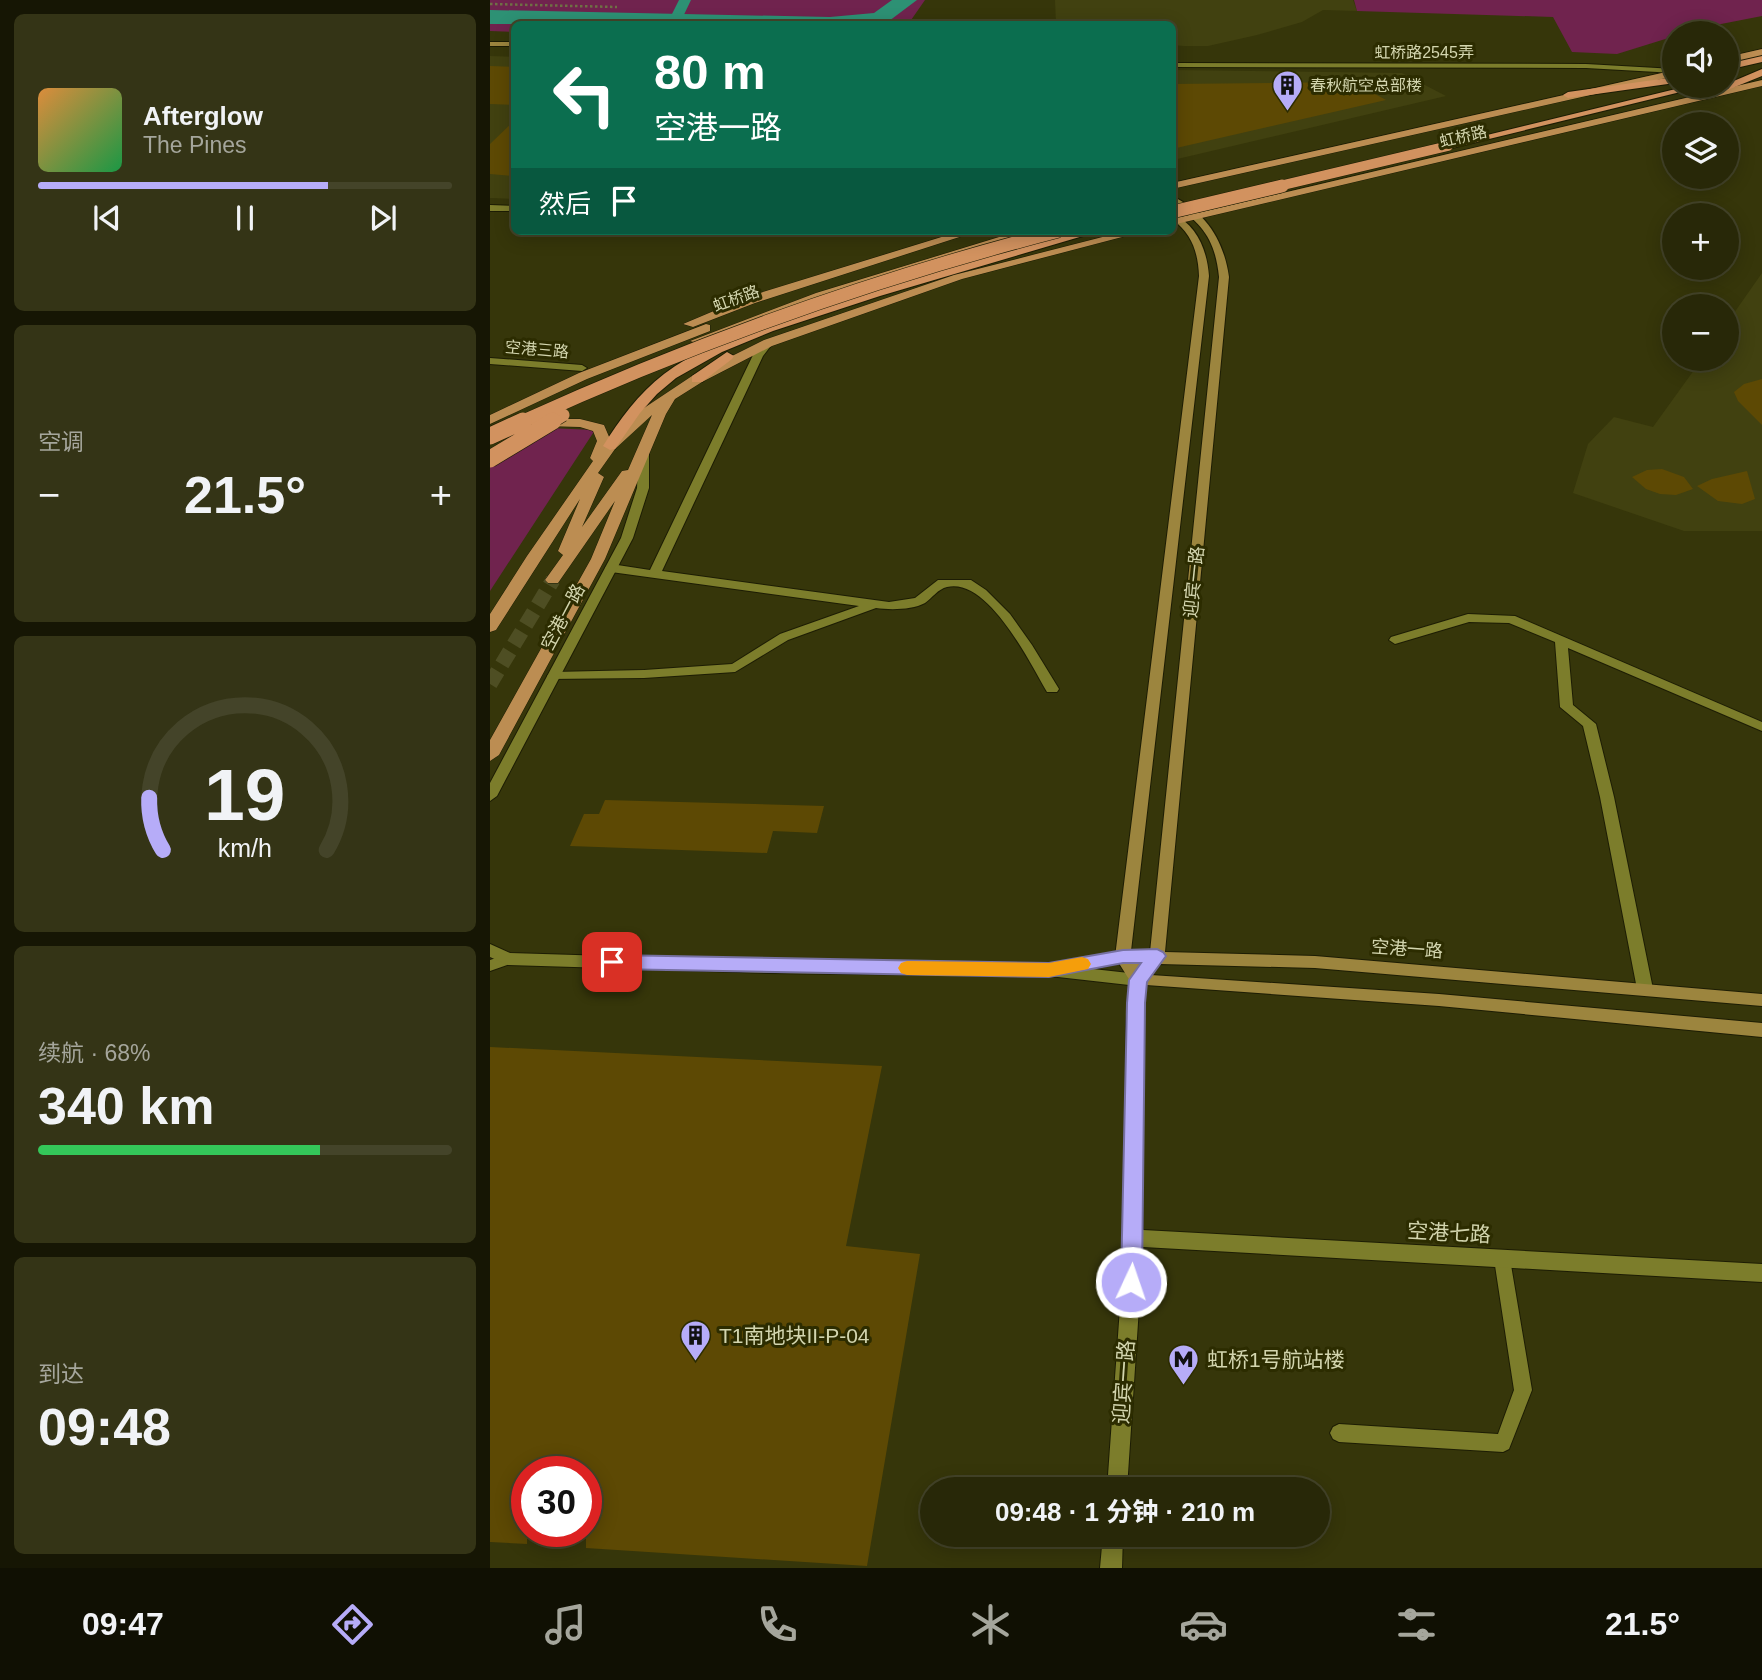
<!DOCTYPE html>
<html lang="zh">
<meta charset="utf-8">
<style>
:root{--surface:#282808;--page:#343416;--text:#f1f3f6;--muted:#a5a69c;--line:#444429;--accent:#b6acf8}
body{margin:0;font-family:Helvetica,"Noto Sans SC",sans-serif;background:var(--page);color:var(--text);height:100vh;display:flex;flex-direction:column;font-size:26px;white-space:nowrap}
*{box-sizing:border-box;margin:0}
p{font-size:23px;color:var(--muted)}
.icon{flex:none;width:38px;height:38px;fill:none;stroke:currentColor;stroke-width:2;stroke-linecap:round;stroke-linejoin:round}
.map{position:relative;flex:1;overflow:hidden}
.panel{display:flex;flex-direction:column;gap:14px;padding:14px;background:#161604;width:490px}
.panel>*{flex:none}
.top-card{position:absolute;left:21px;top:21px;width:665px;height:214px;border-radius:10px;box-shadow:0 4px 18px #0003,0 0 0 2px var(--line);background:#0b6e4f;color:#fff;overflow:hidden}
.buttons{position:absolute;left:1172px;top:21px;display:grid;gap:14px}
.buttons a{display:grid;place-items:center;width:77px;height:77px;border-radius:50%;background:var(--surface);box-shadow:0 4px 18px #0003,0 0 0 2px var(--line);font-size:35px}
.speed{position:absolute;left:21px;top:1456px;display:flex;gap:14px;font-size:35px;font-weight:700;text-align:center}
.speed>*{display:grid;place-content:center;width:91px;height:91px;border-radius:50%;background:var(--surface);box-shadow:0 4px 18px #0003,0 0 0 2px var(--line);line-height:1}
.speed .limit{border:10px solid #d22;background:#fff;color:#111}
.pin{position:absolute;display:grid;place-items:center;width:60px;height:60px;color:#fff;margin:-30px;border-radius:14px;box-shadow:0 4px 10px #0006}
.me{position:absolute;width:77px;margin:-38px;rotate:3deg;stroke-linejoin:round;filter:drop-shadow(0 0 5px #0008)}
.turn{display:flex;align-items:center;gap:24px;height:147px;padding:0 28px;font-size:32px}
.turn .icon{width:91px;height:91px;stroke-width:2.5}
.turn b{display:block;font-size:49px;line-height:60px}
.then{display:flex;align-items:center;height:66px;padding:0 28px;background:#0003;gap:14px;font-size:26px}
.big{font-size:52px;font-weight:700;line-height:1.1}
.panel .tile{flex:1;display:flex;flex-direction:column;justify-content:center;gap:10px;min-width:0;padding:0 24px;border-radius:10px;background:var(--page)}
.panel .dial{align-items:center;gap:0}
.dial svg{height:182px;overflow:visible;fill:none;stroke:var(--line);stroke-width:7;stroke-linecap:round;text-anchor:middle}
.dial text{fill:var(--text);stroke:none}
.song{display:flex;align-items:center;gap:21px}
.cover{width:84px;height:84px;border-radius:10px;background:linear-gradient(135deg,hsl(30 70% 55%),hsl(140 70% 35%))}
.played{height:7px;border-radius:4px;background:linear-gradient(90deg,var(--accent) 70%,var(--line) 70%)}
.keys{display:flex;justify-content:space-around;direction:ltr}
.heat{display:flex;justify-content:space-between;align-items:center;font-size:38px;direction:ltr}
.charge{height:10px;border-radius:5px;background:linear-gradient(90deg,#34c759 68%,var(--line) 0)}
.trip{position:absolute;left:430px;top:1477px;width:410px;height:70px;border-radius:35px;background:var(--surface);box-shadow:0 4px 18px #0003,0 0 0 2px var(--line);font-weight:700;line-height:70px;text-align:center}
.dock{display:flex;height:112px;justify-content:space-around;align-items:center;background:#101003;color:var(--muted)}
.dock .icon{width:49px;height:49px}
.dock .active{color:var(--accent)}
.dock b{font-size:32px;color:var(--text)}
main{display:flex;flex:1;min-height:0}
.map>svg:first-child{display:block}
</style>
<main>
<section class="panel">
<div class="tile">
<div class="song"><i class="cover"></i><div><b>Afterglow</b><p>The Pines</p></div></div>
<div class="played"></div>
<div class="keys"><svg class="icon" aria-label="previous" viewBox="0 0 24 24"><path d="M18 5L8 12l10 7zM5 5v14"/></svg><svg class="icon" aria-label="pause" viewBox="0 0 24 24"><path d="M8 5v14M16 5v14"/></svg><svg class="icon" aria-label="next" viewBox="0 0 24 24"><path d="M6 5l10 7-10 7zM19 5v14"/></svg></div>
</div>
<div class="tile"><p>空调</p>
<div class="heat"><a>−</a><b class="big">21.5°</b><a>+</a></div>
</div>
<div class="tile dial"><svg viewBox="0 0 100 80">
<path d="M14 69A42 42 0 1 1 86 69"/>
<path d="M14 69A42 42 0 0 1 8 46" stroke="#b6acf8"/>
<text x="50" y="56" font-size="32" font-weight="700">19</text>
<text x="50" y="72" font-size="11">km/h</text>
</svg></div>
<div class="tile"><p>续航 · 68%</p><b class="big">340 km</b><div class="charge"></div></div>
<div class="tile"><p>到达</p><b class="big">09:48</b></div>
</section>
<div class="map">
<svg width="1272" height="1568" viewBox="0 0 1272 1568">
<rect width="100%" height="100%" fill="#36360a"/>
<path fill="#414110" d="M 565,0 L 863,0 L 867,11 L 833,10 L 812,22 L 767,35 L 718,46 L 694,46 L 683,45 L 682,24 L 566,24 Z
M 0,56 L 24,57 L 24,199 L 0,198 Z
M 683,70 L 912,73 L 956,96 L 683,160 Z
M 1272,273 L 1272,531 L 1194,531 L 1083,493 L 1098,444 L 1124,417 L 1163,427 L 1212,359 L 1237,359 L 1237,323 Z"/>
<path fill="#70234e" d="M 0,0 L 435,0 L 419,23 L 415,24 L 24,24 L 24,32 L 0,31 Z
M 864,0 L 1272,0 L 1272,16 L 1185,33 L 1185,36 L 1127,54 L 1082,52 L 1063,17 L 867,11 Z
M 58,428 L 105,430 L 0,591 L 0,467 Z"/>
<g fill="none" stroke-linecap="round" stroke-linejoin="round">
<path fill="#2d9174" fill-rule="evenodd" d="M 189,0 L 201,0 L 190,23 L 180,23 L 179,20 Z"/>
<path fill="#2d9174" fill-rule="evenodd" d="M 402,0 L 427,0 L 395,24 L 0,24 L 0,10 L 340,17 L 384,13 Z"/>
</g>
<path fill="#5d4904" d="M 0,66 L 24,67 L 24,105 L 0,104 Z
M 863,82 L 896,100 L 682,149 L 682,84 Z
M 24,121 L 24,176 L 0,174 L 0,144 Z
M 1272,379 L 1272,425 L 1248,401 L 1244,392 L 1254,384 Z
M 1172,469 L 1194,477 L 1203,489 L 1186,495 L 1170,494 L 1156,489 L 1142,477 L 1157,470 Z
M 1257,471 L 1265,499 L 1252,504 L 1228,501 L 1207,486 L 1222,479 Z
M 115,800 L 334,806 L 327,833 L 283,831 L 277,853 L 80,846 L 94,814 L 109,814 Z
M 0,1047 L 392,1066 L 356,1246 L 430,1254 L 377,1566 L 96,1548 L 96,1472 L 37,1472 L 37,1544 L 0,1542 Z"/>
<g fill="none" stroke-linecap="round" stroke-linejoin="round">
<path stroke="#4e4e23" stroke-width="15" stroke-dasharray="15 8" stroke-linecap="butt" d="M 0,684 L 63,580"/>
<defs>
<path id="service" d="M 18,954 L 23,955 L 25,959 L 23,963 L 0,971 L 0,960 Z
M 1012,1252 L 1018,1254 L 1020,1259 L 1042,1390 L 1019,1449 L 1013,1452 L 849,1442 L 843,1439 L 840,1433 L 843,1427 L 849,1424 L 1008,1434 L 1024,1390 L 1004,1259 L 1006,1254 Z"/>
<path id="minor" d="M 682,63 L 1096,64 L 1185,69 L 1185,73 L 1096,68 L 682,67 Z
M 0,205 L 24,206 L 24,211 L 0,211 Z
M 275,341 L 283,343 L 273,356 L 172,571 L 399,602 L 425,598 L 448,580 L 481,580 L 496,590 L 520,614 L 542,645 L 569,689 L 567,692 L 557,692 C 540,663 498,577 457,587 C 448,589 442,598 435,603 C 422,610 400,610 386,608 L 298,640 L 245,672 L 154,678 L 58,679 L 57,676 L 63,672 L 154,670 L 242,664 L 290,634 L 369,606 L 121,572 L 115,568 L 121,564 L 160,570 L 263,355 Z
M 978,614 L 1025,616 L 1272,722 L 1272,731 L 1078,648 L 1083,705 L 1106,724 L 1124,797 L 1163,989 L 1161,993 L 1155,995 L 1149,993 L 1147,989 L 1110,797 L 1093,726 L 1070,707 L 1065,642 L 1019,623 L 979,622 L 905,644 L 899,640 L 901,637 Z
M 648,974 L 654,976 L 656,980 L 652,1025 L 653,1230 L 1272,1264 L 1272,1282 L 653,1247 L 637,1489 L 617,1489 L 635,1238 L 636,1025 L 640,980 L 642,976 Z
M 613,1535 L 633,1535 L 632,1568 L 610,1568 Z"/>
<path id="tertiary" d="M 0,358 L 92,365 L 97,368 L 92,371 L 0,364 Z
M 154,446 L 159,449 L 159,488 L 143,538 L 7,796 L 0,801 L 0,783 L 131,538 L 147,488 L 149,449 Z
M 0,944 L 20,953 L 279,961 L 568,965 L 633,951 L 639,953 L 641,957 L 639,961 L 603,969 L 648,974 L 654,976 L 656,980 L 654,984 L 648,986 L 559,976 L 279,973 L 18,965 L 0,957 Z"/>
<path id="secondary" d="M 0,42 L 24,42 L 24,46 L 0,46 Z
M 682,196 C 716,212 734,241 739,277 L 675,952 L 825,956 L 1272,994 L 1272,1006 L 825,968 L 670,964 L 661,975 L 949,994 L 1272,1023 L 1272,1037 L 949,1006 L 642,984 L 625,957 L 709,276 C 708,252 702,234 682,219 L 682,213 C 707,225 717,250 719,276 L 641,951 L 660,952 L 729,277 C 725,239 713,225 682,202 Z"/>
<path id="primary" d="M 1272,49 L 1272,55 L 1237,63 L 1237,57 Z
M 1185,70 L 1185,76 L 682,189 L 682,183 Z
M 1272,80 L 1272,86 L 682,225 L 682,219 Z
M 471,231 L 488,231 L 265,303 L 203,327 L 193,324 L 257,297 Z
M 529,231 L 547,231 L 334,298 L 210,344 L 200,341 L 326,293 Z
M 636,231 L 655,231 L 472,279 L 282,346 L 212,382 L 185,399 L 176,414 L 115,559 L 9,755 L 0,761 L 0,740 L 101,559 L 125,501 L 68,583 L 58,583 L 55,580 L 73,555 L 68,551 L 90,499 L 6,630 L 0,632 L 0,614 L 37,556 L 103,461 L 100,458 L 107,441 L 103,431 L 90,427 L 54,426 L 49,425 L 49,419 L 90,419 L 114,425 L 120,439 L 142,416 L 202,376 L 274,340 L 464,275 ZM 162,415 L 138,470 L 132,471 L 92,527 L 114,477 L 108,473 L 125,449 Z
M 216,324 L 220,325 L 220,331 L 97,379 L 0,424 L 0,415 L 89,373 Z"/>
<path id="trunk" d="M 1272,56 L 1272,62 L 1237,70 L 1237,64 Z
M 1272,69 L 1272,76 L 1215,99 L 1206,97 Z
M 1185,77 L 1185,83 L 1078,98 L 1073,95 L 1078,92 Z
M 1198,86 L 1215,86 L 958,149 L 952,146 Z
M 590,231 L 610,231 L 390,296 L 283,331 L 232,352 L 186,378 L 167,394 L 150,413 L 125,449 L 120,450 L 113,446 C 130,419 148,394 174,374 C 223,337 287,320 345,302 C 426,276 507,252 590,231 Z
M 237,352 L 244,356 L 242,359 L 212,382 L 202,382 L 202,376 Z"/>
</defs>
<use href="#service" stroke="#1d1d04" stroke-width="2"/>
<use href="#minor" stroke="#1d1d04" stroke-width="2"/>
<use href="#tertiary" stroke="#1d1d04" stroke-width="2"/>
<use href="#secondary" stroke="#1d1d04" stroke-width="2"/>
<use href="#primary" stroke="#1d1d04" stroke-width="1"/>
<use href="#trunk" stroke="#1d1d04" stroke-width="2"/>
<path stroke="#6f7045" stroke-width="2.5" stroke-dasharray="2.5 2.5" stroke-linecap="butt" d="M 0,4 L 127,7"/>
<use href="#service" fill="#7c7d2b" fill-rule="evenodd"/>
<use href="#minor" fill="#7c7d2b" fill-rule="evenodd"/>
<use href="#tertiary" fill="#7c7d2b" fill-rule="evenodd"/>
<use href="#secondary" fill="#9c853e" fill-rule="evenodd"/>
<use href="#primary" fill="#bc8d52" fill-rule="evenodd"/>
<use href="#trunk" fill="#d2925f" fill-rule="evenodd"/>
<defs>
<path id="trunk-bridge-far2" d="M 785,187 L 958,146"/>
<path id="trunk-bridge-far1" d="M 682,212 L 792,186
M 29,423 C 204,343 383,279 569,231
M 60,423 L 73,415"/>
<path id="trunk-bridge" d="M 0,436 L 33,421
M 0,459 L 63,421"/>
</defs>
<use href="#trunk-bridge-far2" stroke="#1d1d04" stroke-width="11" stroke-linecap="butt"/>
<use href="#trunk-bridge-far1" stroke="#1d1d04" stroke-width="14" stroke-linecap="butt"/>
<use href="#trunk-bridge" stroke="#1d1d04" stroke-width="18" stroke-linecap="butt"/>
<use href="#trunk-bridge-far2" stroke="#d2925f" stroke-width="10"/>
<use href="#trunk-bridge-far1" stroke="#d2925f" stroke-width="13"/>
<use href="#trunk-bridge" stroke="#d2925f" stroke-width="17"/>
</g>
<path fill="#b6acf8" stroke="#7670a1" stroke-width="2" d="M 667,949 L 673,952 L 676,956 L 657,982 L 655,1003 L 652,1282 L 649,1289 L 641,1292 L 634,1289 L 631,1282 L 637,1003 L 639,980 L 651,963 L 633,963 L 559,977 L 122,969 L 116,967 L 113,962 L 116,957 L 122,955 L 559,963 L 633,950 Z"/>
<path fill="#f59e0b" d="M 592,957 L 598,959 L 601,964 L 598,969 L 559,977 L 417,975 L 411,973 L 408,968 L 411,963 L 417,961 L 559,963 Z"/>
<defs>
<symbol id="building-pin" viewBox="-11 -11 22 30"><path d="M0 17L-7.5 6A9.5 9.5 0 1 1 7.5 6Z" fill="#b6acf8" stroke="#2c2c00"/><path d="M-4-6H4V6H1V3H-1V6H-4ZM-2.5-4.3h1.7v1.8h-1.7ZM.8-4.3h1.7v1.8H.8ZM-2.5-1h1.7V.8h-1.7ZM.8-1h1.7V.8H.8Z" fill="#111"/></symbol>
<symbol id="metro-pin" viewBox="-11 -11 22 30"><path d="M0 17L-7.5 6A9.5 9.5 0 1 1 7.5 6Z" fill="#b6acf8" stroke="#2c2c00"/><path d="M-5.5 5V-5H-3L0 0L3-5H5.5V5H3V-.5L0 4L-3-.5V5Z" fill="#111"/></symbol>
</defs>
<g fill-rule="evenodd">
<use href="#building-pin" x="780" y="68" width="35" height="47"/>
<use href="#building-pin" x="188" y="1318" width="35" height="47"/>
<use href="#metro-pin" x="676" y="1342" width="35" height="47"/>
</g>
<g text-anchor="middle" stroke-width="6" stroke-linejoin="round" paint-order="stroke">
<g font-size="16" fill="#d3d5ae" stroke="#2c2c00">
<text x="934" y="58">虹桥路2545弄</text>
<text transform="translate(973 136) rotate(-13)" y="6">虹桥路</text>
<text transform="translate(246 298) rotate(-20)" y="6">虹桥路</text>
<text transform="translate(47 349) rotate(5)" y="6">空港三路</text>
</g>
<g font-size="16" fill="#d3d5ae" stroke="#2c2c00" text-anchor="start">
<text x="820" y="91">春秋航空总部楼</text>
</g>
<g font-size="18" fill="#d3d5ae" stroke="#2c2c00">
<text transform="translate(704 582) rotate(-84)" y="6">迎宾一路</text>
<text transform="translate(73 617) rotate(-62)" y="6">空港一路</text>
<text transform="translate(917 949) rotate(4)" y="6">空港一路</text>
</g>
<g font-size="21" fill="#d3d5ae" stroke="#2c2c00">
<text transform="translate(959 1233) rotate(3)" y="7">空港七路</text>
<text transform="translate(634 1382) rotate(-86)" y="7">迎宾一路</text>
</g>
<g font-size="21" fill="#d3d5ae" stroke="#2c2c00" text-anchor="start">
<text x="229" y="1343">T1南地块II-P-04</text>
<text x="717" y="1367">虹桥1号航站楼</text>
</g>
</g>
</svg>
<div class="buttons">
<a><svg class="icon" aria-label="sound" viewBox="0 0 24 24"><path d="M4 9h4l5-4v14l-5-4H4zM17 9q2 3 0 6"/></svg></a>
<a><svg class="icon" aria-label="layers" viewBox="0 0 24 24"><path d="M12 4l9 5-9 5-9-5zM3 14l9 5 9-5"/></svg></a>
<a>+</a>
<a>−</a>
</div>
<div class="speed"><div class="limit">30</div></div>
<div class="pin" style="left:122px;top:962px;background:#d93025"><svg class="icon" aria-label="arrive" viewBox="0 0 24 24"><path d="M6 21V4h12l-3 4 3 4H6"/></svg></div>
<svg class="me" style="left:641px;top:1282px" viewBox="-20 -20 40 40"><circle r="17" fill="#b6acf8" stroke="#fff" stroke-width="3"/><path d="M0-11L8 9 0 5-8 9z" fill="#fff"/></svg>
<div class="trip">09:48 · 1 分钟 · 210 m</div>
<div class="top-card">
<div class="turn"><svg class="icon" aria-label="left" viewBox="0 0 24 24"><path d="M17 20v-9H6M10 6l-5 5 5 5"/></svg><div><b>80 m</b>空港一路</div></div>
<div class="then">然后<svg class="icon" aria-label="arrive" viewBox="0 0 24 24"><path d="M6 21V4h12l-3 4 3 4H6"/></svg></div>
</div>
</div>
</main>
<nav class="dock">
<b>09:47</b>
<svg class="icon active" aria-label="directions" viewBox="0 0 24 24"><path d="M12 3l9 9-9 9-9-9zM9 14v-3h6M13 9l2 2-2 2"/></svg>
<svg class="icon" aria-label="music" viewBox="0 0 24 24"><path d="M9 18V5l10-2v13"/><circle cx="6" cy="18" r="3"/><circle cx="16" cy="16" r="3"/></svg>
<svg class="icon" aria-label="phone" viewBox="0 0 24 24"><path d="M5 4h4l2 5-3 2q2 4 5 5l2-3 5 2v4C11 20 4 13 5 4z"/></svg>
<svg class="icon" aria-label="climate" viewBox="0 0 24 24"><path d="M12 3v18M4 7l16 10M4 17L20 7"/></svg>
<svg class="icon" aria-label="car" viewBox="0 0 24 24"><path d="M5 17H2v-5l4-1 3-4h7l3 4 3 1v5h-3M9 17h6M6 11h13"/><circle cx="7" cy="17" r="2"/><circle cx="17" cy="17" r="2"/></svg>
<svg class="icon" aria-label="filters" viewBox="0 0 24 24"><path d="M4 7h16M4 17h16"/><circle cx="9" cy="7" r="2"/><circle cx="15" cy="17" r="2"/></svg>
<b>21.5°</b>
</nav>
